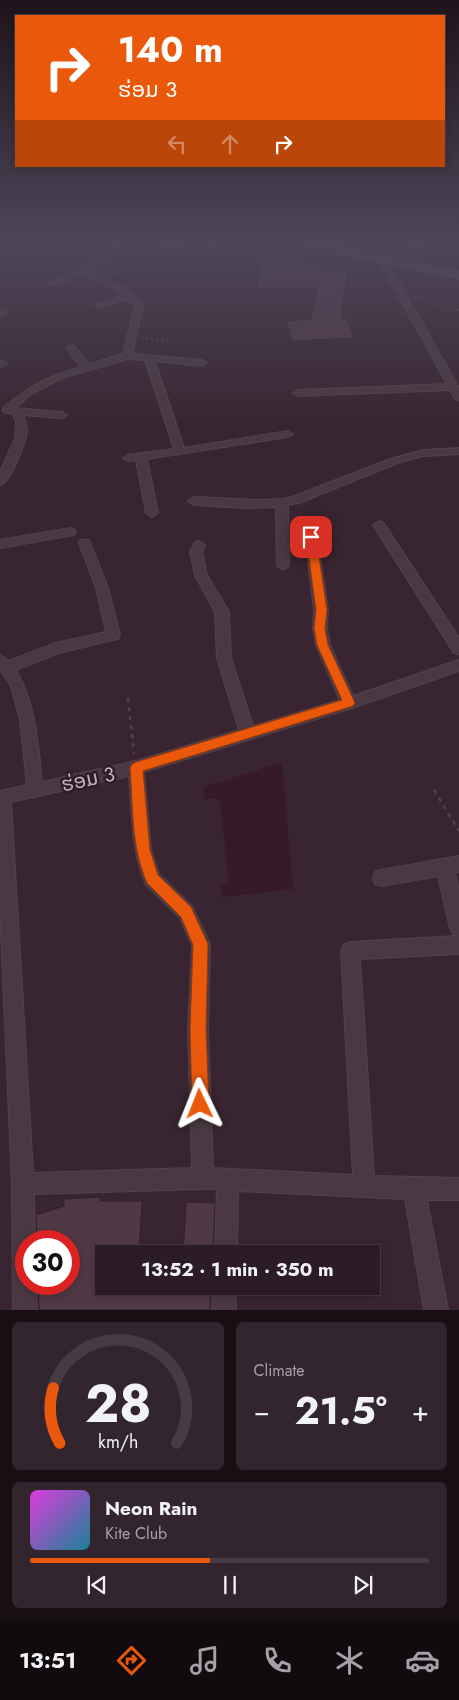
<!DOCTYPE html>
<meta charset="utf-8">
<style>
:root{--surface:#2b1c25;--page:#33252d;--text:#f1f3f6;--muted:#a6a1a7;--line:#473a42;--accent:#ea580c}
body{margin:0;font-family:Jost,"Noto Sans Lao",sans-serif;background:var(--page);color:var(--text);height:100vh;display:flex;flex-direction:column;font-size:19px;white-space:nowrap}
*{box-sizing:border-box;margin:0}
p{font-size:16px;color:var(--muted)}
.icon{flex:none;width:28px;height:28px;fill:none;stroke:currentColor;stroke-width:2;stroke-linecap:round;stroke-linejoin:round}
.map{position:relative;height:1310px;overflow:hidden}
.drawer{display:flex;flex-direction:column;gap:12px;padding:12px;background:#180f14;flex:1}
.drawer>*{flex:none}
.top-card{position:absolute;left:15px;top:15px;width:430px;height:152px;border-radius:0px;box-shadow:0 2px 8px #0003,0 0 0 1px var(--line);background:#ea580c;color:#fff;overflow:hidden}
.speed{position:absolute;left:15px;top:1230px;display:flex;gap:10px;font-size:25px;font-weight:700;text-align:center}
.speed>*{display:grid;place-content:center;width:65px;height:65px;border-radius:50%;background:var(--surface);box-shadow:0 2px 8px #0003,0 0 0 1px var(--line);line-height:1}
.speed .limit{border:8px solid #d22;background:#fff;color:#111}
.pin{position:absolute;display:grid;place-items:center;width:42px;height:42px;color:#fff;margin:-21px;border-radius:10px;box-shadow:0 2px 8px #0006}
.me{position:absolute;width:55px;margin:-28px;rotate:358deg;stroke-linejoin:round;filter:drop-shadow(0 0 4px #0008)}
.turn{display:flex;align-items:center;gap:18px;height:105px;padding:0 20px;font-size:22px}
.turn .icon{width:65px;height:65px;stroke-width:2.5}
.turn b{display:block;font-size:35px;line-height:42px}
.lanes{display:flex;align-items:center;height:48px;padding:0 20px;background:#0003;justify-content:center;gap:25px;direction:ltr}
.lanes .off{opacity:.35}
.big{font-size:38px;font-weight:700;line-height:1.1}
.drawer .widget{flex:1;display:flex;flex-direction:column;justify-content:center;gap:8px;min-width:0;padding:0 18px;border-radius:8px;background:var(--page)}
.drawer .dial{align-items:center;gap:0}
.dial svg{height:130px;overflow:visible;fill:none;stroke:var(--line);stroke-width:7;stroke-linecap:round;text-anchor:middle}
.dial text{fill:var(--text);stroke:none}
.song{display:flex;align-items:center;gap:15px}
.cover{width:60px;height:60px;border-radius:8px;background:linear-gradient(135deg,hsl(300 70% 55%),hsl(190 70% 35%))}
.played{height:5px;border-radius:2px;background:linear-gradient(90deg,var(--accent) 45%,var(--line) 45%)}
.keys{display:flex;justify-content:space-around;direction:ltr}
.heat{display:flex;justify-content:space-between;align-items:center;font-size:28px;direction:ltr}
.drawer .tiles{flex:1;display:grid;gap:12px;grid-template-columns:1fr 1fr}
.widget:last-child{grid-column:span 2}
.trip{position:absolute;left:95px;top:1245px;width:285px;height:50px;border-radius:0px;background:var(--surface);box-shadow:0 2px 8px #0003,0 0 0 1px var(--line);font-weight:700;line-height:50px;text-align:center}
.tabs{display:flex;height:80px;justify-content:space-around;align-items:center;background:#110b0f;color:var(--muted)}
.tabs .icon{width:35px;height:35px}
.tabs .on{color:var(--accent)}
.tabs b{font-size:22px;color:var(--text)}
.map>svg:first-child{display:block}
</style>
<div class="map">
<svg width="459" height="1310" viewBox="0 0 459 1310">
<rect width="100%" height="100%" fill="#392531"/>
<path fill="#361a29" d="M 282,762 L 293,889 L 222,897 L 221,885 L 229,884 L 220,799 L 205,799 L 204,787 Z"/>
<path fill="#503845" stroke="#312029" d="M 258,249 L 305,250 L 306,265 L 348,268 L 341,318 L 346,318 L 355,338 L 292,341 L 286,321 L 311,319 L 317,288 L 258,288 Z
M 100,1197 L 100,1201 L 142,1201 L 139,1254 L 104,1254 L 104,1286 L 211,1286 L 210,1310 L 39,1310 L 38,1284 L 72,1284 L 69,1241 L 37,1241 L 36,1215 L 64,1206 L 64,1199 Z
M 186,1202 L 215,1203 L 213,1254 L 183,1254 Z"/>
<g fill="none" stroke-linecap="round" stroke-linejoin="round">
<defs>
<path id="lane" d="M 0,313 L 4,312"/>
<path id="street" d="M 114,244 L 122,244 L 90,271 L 127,289 L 143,305 L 132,354 L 202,360 L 207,363 L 202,366 L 155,361 L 184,448 L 288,431 L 293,434 L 288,437 L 147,459 L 158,513 L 152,517 L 146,513 L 136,460 L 128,461 L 123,458 L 128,455 L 174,449 L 145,360 L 127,359 L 62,378 L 33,393 L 15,408 L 62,412 L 67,415 L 62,418 L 23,415 C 25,420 27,425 27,431 C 26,442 11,482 0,485 L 0,471 L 15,439 L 16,421 L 12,414 L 3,412 L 3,408 C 30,385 47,377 81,367 L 66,348 L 68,346 L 74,346 L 89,364 L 123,354 L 135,306 L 128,299 L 99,308 L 95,305 L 124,295 L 121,293 L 84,274 L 51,286 L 47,283 L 82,269 Z
M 161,244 L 185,246 L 192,255 L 185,257 L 180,250 L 166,250 Z
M 207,244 L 215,244 L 216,256 L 210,256 Z
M 416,244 L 424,244 L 400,264 L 394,264 L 394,260 Z
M 379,257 L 386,259 L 459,388 L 459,400 L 455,399 L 450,390 L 298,396 L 293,393 L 298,390 L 447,384 L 378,259 Z
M 0,361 L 5,362 L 7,364 L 0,367 Z
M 459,448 L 459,454 L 423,456 L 398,463 L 299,503 L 288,505 L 289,566 L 283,570 L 277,566 L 276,507 L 245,508 L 194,505 L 188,501 L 194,497 L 258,500 L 283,499 L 292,497 L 390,459 L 423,450 Z
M 379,521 L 383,522 L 459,638 L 459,654 L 454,653 L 373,525 Z
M 70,528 L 74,529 L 76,532 L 74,535 L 0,548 L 0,540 Z
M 311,533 L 317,537 L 328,610 L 327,628 L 330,645 L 353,696 L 459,660 L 459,671 L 349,709 L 144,772 L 151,850 L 159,874 L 192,906 L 210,944 L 208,1030 L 213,1168 L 353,1175 L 341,951 L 344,945 L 350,942 L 457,936 L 453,934 L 450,928 L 438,876 L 381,886 L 375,884 L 373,878 L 375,872 L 381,870 L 459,856 L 459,872 L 455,873 L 459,891 L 459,954 L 360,959 L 374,1176 L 459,1178 L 459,1200 L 427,1200 L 448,1310 L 424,1310 L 405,1199 L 238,1191 L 237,1254 L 215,1254 L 217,1189 L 203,1189 L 34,1194 L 35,1241 L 26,1241 L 26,1284 L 36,1284 L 37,1310 L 13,1310 L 12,1184 L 0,908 L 0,791 L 27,785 L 20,720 L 11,686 L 0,669 L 0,655 L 9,661 L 56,643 L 106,632 L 96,588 L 79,543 L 81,540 L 89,540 L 108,588 L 120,635 L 118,639 L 113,640 L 59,653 L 16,670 C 36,705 38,743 42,782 L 136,761 L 239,730 L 217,658 L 215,612 L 195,575 L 190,552 L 195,542 L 199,541 L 205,545 L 202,552 L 207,575 L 229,612 L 231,658 L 253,726 L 340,700 L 316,645 L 313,628 L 314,610 L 305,537 ZM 129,776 C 132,813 131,851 146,885 L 180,918 L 192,945 L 188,1030 L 192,1168 L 33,1173 L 11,802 Z
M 213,1286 L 235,1286 L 236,1310 L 212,1310 Z"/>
<path id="secondary" d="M 300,244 L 321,244 L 459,271 L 459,279 L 306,247 Z"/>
</defs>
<use href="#lane" stroke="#53424b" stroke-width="6"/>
<use href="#street" stroke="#53424b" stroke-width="2"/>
<use href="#secondary" stroke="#53424b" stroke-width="2"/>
<path stroke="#514053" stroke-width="2" stroke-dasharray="2.5 2.5" stroke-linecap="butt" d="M 105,268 L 115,273 L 115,275
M 115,273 L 129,270 L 137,273
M 414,296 L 447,308 L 459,310
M 141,338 L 170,341"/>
<path stroke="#514053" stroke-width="2.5" stroke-dasharray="4.5 4.5" stroke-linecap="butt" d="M 128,698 L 134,754
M 434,790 L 459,831"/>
<use href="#lane" stroke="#4a3942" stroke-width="4.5"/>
<use href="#street" fill="#4a3942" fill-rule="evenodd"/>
<use href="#secondary" fill="#5c4752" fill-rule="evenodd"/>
</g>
<linearGradient id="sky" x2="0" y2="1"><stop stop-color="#1f141b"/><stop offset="0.57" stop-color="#4e465a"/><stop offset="1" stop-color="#4e465a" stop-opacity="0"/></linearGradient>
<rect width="459" height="427" fill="url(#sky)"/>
<path fill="#ea580c" stroke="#983908" d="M 311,534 L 316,537 L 327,610 L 325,628 L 328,645 L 355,703 L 353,706 L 143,771 L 150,850 L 158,875 L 191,907 L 208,944 L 206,1030 L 209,1104 L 206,1110 L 200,1113 L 194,1110 L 192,1104 L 190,1030 L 193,945 L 181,917 L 147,883 C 131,847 133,806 130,768 L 132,764 L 136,762 L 342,700 L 317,645 L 314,628 L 316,610 L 306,537 Z"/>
<g text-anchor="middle" stroke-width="5" stroke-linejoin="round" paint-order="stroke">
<g font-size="20" fill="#c5b4bd" stroke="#2f1e27">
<text transform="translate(88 779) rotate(-12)" y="7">ຮ່ອມ 3</text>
</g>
</g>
</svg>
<div class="speed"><div class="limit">30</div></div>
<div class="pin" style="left:311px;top:537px;background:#d93025"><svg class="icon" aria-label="arrive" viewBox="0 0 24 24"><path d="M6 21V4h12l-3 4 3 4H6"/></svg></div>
<svg class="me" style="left:200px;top:1104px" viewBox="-20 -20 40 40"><path d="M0-17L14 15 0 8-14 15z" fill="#ea580c" stroke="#fff" stroke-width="4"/></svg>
<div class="trip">13:52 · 1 min · 350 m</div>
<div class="top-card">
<div class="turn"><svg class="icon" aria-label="right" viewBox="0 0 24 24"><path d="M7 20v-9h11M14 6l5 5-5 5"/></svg><div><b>140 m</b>ຮ່ອມ 3</div></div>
<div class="lanes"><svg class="icon off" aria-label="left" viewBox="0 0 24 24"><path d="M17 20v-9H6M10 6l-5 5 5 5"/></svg><svg class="icon off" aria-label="ahead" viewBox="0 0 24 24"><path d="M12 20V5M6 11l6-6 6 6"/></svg><svg class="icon" aria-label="right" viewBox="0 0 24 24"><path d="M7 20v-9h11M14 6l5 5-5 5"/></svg></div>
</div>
</div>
<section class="drawer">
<div class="tiles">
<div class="widget dial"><svg viewBox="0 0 100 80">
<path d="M14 69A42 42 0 1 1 86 69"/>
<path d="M14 69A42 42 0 0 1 10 35" stroke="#ea580c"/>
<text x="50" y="56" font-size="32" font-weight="700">28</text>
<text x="50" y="72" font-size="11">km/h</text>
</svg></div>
<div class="widget"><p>Climate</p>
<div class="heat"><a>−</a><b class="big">21.5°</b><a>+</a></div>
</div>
<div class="widget">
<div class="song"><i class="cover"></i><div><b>Neon Rain</b><p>Kite Club</p></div></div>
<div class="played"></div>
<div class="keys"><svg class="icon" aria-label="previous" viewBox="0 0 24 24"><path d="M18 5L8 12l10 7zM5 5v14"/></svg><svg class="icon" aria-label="pause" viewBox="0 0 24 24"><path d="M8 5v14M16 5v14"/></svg><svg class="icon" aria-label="next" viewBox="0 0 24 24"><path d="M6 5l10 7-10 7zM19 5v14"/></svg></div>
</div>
</div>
</section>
<nav class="tabs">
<b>13:51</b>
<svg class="icon on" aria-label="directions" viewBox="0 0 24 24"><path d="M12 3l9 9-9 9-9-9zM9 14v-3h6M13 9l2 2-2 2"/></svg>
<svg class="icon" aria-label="music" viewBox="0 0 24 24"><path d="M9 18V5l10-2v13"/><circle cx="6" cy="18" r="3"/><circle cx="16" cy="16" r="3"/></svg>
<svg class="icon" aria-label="phone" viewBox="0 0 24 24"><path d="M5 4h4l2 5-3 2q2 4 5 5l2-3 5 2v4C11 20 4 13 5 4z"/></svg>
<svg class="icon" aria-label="climate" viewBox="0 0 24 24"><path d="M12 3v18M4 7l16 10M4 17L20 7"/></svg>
<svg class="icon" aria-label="car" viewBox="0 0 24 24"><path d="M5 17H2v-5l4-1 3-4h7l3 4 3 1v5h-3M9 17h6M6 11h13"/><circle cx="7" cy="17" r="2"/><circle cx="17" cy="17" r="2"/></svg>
</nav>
